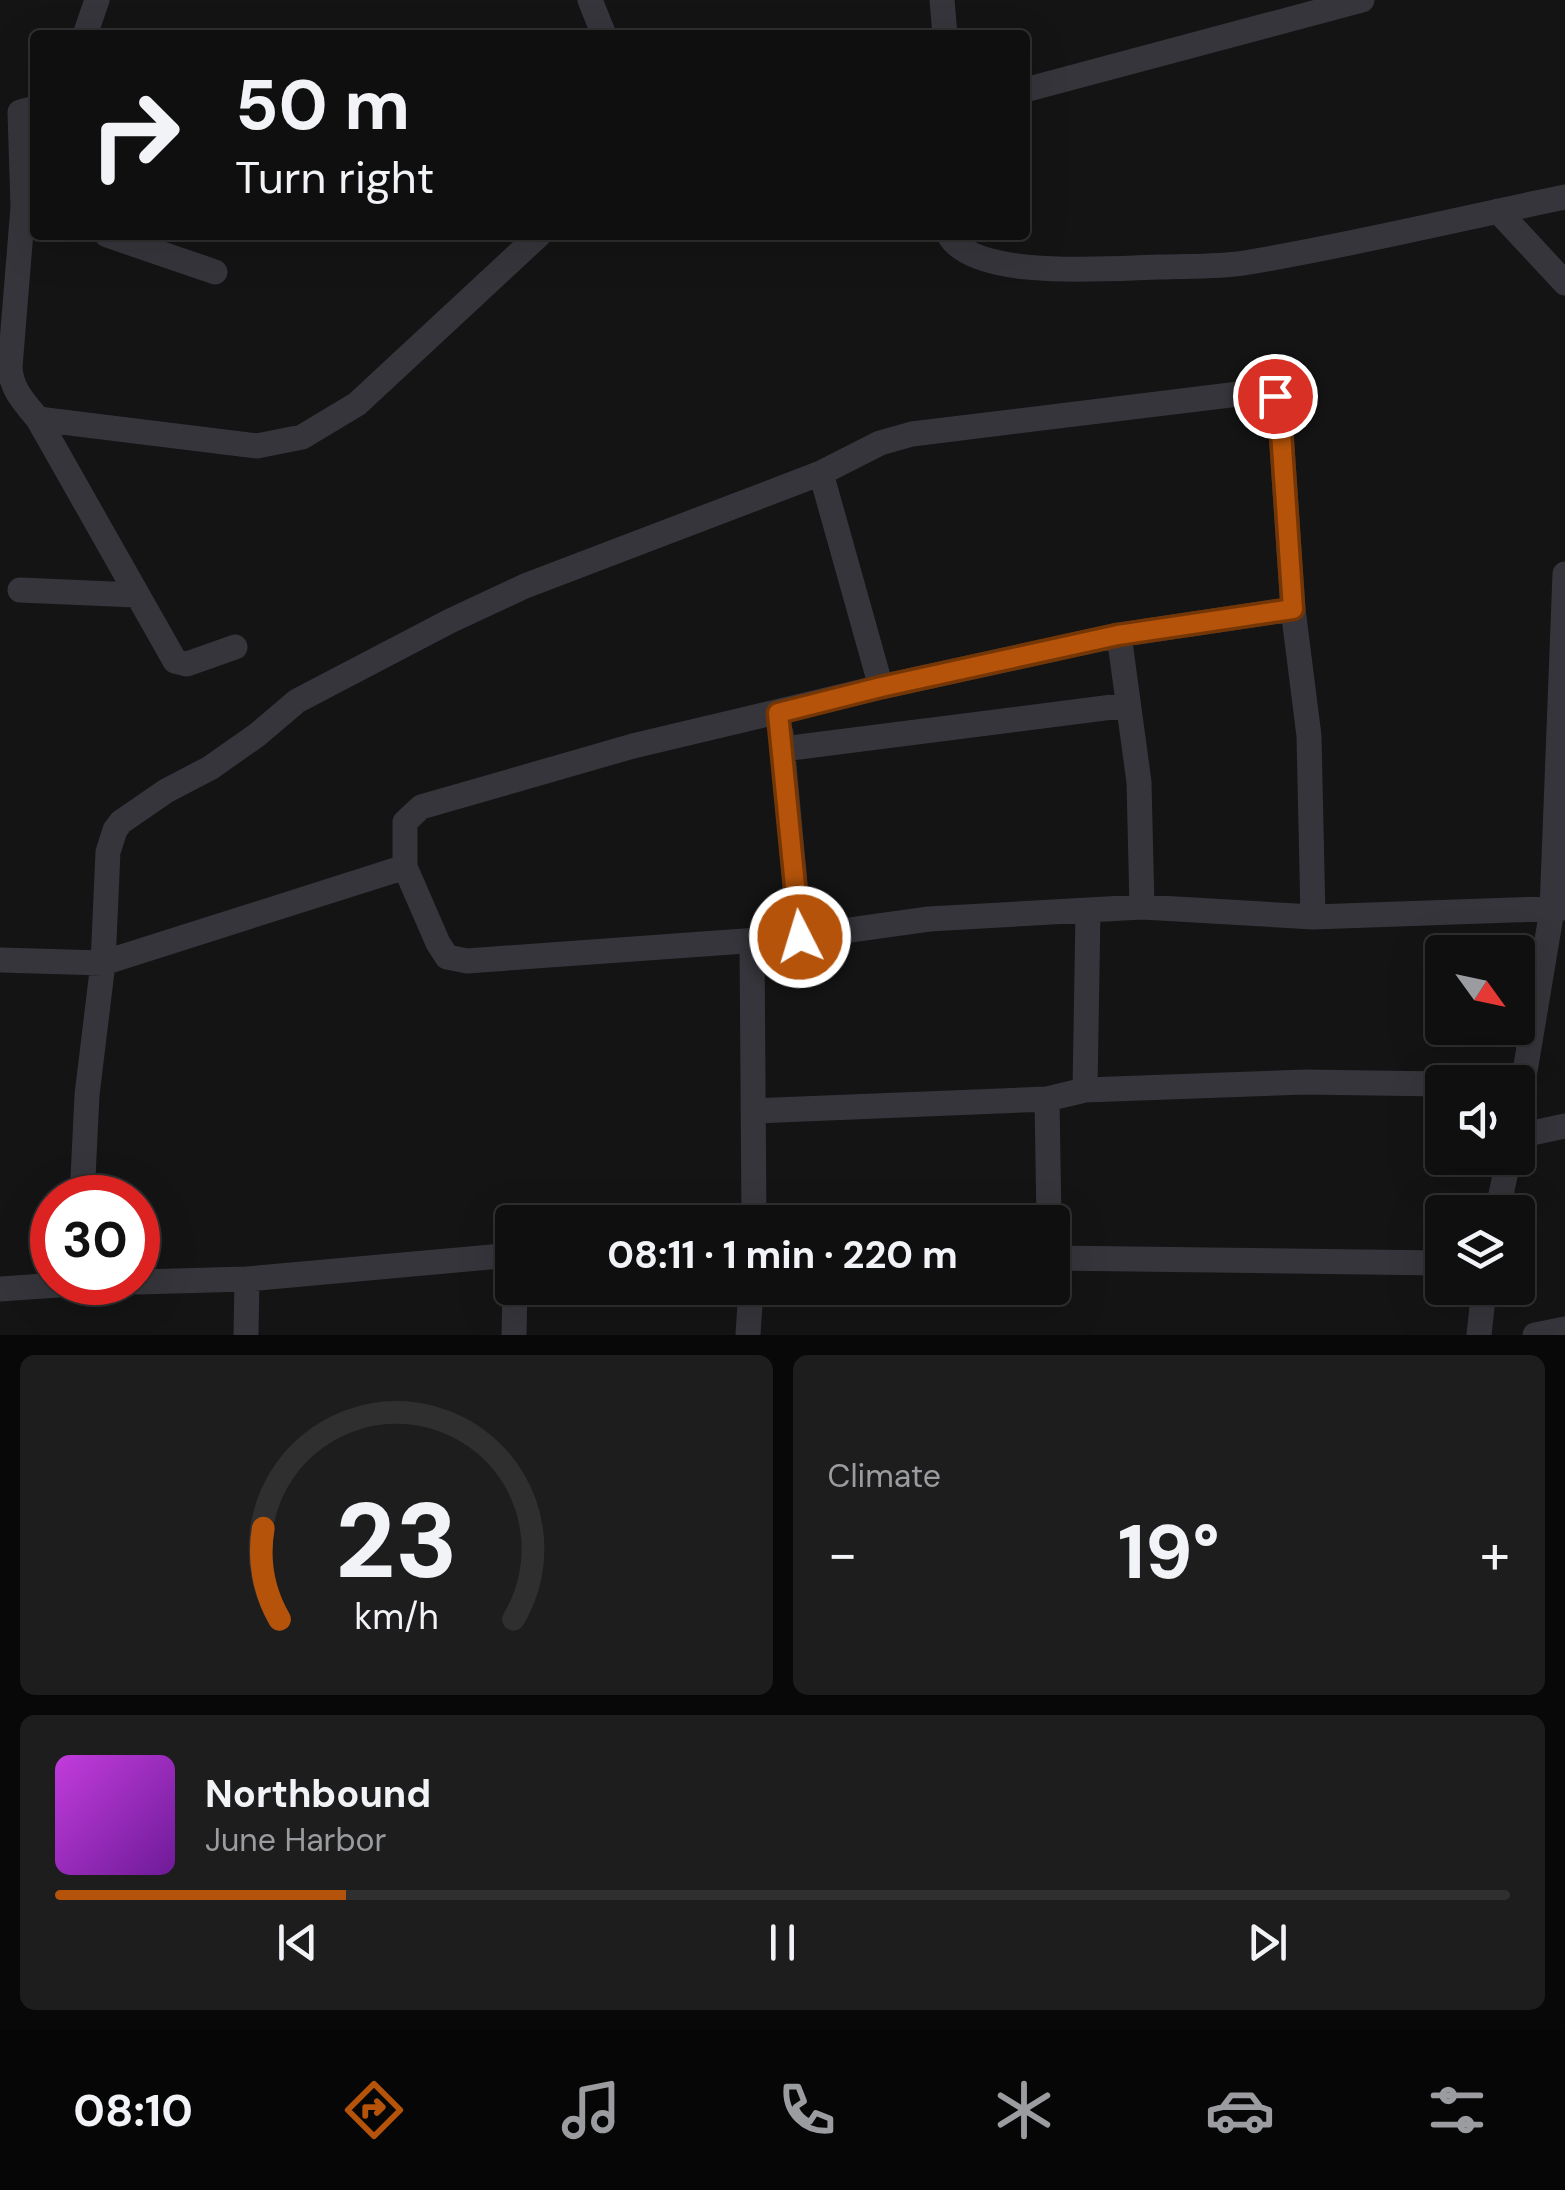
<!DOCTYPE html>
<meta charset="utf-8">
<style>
:root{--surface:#0f0f10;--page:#1d1d1e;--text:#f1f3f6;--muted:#9b9c9f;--line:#2f2f30;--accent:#b45309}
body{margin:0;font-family:"DM Sans",sans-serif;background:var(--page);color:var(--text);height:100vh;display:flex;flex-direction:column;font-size:38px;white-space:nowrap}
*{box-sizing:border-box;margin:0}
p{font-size:32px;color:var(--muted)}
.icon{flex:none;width:55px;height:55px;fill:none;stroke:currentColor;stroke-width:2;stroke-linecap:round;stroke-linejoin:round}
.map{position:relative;height:1335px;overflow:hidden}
.side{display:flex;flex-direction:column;gap:20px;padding:20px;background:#080809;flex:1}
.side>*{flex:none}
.banner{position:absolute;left:30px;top:30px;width:1000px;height:210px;border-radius:10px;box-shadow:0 10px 40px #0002,0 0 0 2px var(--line);background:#0f0f10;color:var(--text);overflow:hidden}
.needle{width:65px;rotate:123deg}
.controls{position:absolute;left:1425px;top:935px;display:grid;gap:20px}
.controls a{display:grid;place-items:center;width:110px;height:110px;border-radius:10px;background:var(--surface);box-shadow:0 10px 40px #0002,0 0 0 2px var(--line);font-size:50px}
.speed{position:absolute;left:30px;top:1175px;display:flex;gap:20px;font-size:50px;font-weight:700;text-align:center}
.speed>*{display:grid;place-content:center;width:130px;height:130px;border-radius:50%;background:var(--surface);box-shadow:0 10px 40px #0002,0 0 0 2px var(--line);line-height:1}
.speed .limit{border:15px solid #d22;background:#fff;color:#111}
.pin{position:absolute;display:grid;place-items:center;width:85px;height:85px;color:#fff;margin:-42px;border:5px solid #fff;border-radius:50%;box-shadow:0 2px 10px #0007}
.me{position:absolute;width:110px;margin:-55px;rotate:355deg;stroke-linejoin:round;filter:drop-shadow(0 0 8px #0008)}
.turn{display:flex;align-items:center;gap:35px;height:210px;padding:0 40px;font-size:45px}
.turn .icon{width:130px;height:130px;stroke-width:2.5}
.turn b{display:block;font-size:70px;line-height:85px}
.big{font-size:75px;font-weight:700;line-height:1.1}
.side .widget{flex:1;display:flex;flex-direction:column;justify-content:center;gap:15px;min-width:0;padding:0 35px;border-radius:15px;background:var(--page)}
.side .dial{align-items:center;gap:0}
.dial svg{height:260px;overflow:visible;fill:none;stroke:var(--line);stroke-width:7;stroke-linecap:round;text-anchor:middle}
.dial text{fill:var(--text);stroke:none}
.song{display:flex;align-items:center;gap:30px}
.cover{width:120px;height:120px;border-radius:15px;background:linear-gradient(135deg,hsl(290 70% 55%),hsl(280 70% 35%))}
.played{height:10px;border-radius:5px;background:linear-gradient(90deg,var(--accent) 20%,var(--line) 20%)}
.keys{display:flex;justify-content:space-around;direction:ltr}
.heat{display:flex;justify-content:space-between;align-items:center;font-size:55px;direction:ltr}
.side .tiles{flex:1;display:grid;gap:20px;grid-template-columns:1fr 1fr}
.widget:last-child{grid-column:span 2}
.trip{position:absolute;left:495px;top:1205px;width:575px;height:100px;border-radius:10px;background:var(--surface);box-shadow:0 10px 40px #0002,0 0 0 2px var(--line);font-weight:700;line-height:100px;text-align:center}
.menu{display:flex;height:160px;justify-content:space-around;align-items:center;background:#060606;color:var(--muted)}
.menu .icon{width:70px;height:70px}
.menu .current{color:var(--accent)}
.menu b{font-size:45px;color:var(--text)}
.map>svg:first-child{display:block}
</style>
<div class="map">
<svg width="1565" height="1335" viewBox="0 0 1565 1335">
<rect width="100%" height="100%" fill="#141415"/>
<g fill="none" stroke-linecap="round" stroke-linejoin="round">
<path stroke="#35353b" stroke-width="25" d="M 590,0 L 604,35
M 942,0 L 945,35
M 85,35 L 97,0
M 1025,90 L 1362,0
M 35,108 L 20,112 L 23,207 L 10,367 C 11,389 24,402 38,419 L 175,661 L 187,664 L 235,647
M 1498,211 L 1565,283
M 107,235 L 215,272
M 949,235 C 974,281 1114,268 1160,267 C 1188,266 1217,267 1244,263 C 1352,245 1458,219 1565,197
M 38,419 L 257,446 L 302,437 L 357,404 L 539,235
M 821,473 L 881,687
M 20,590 L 136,595
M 1293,609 L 1119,635 L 881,687 L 633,746 L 421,807 L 405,822 L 405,867 L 438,943 L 447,957 L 467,961 L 800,937 L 929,919 L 1142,907 L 1313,917 L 1565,908
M 1119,635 L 1139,782 L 1142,907
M 781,733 L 800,937
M 783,749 L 1128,705
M 752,941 L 754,1222
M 0,960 L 103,963 L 405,867
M 1085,1090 L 1088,911
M 1047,1099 L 1049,1222
M 753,1111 L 1047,1099 L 1085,1090 L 1305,1082 L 1442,1084
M 1518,1113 L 1552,910 L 1565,574
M 1518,1136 L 1565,1126
M 82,1198 L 87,1095 L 103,963 L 108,852 L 115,830 L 121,822 L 166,791 L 210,768 L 257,735 L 297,701 L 450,621 L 525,586 L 821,473 L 880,443 L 912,434 L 1263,391 L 1269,392 L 1279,402 L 1293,609 L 1309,736 L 1313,917
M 1497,1212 L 1509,1158
M 1052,1258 L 1442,1263
M 138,1282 L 247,1279 L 512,1255
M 0,1289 L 101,1282
M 246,1335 L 247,1279
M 514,1335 L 515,1288
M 748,1335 L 751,1288
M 1479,1335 L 1484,1288
M 1535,1335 L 1565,1329"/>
</g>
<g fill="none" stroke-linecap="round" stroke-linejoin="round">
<defs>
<path id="route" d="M 800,937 L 778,713 L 881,687 L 1118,635 L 1293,609 L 1279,402 L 1275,396"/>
</defs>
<use href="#route" stroke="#753606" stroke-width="25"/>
<use href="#route" stroke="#b45309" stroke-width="18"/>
</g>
</svg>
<div class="controls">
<a><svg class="needle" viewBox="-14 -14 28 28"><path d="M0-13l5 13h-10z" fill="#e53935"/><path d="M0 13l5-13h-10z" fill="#9b9c9f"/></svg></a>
<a><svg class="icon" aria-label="sound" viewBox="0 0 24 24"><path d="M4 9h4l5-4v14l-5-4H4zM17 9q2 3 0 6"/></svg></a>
<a><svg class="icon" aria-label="layers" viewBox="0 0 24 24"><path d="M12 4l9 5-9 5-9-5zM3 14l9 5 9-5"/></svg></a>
</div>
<div class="speed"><div class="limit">30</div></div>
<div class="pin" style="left:1275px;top:396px;background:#d93025"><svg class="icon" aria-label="arrive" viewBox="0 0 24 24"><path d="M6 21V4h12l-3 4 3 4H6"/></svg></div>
<svg class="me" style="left:800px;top:937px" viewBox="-20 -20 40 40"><circle r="17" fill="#b45309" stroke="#fff" stroke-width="3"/><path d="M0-11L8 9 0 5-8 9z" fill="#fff"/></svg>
<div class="trip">08:11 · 1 min · 220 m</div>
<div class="banner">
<div class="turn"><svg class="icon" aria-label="right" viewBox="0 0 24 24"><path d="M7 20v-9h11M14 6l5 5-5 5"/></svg><div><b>50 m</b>Turn right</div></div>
</div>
</div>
<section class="side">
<div class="tiles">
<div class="widget dial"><svg viewBox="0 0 100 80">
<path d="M14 69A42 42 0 1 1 86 69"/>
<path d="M14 69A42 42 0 0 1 9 41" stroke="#b45309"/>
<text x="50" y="56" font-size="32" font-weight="700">23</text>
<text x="50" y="72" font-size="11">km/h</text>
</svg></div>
<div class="widget"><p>Climate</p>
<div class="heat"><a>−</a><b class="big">19°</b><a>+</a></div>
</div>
<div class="widget">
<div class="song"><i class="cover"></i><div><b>Northbound</b><p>June Harbor</p></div></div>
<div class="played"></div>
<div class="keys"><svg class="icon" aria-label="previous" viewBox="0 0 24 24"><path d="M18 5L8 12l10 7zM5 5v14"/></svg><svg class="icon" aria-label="pause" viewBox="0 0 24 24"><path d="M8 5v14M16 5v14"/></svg><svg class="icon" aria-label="next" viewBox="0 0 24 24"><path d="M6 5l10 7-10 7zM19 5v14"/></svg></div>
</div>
</div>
</section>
<nav class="menu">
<b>08:10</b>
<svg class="icon current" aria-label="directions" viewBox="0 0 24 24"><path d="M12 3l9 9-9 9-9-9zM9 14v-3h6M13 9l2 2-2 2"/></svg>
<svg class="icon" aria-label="music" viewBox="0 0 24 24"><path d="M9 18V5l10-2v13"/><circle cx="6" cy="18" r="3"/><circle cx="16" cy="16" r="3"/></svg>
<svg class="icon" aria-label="phone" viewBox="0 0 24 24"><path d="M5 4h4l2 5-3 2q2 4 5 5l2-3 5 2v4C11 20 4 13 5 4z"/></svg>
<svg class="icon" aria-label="climate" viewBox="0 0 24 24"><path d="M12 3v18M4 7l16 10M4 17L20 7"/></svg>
<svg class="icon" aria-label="car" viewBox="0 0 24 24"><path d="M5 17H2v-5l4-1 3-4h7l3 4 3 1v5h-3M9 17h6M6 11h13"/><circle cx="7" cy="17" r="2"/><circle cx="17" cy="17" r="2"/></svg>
<svg class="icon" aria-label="filters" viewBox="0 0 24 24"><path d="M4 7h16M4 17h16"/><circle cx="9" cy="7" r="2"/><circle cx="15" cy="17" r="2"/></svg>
</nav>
